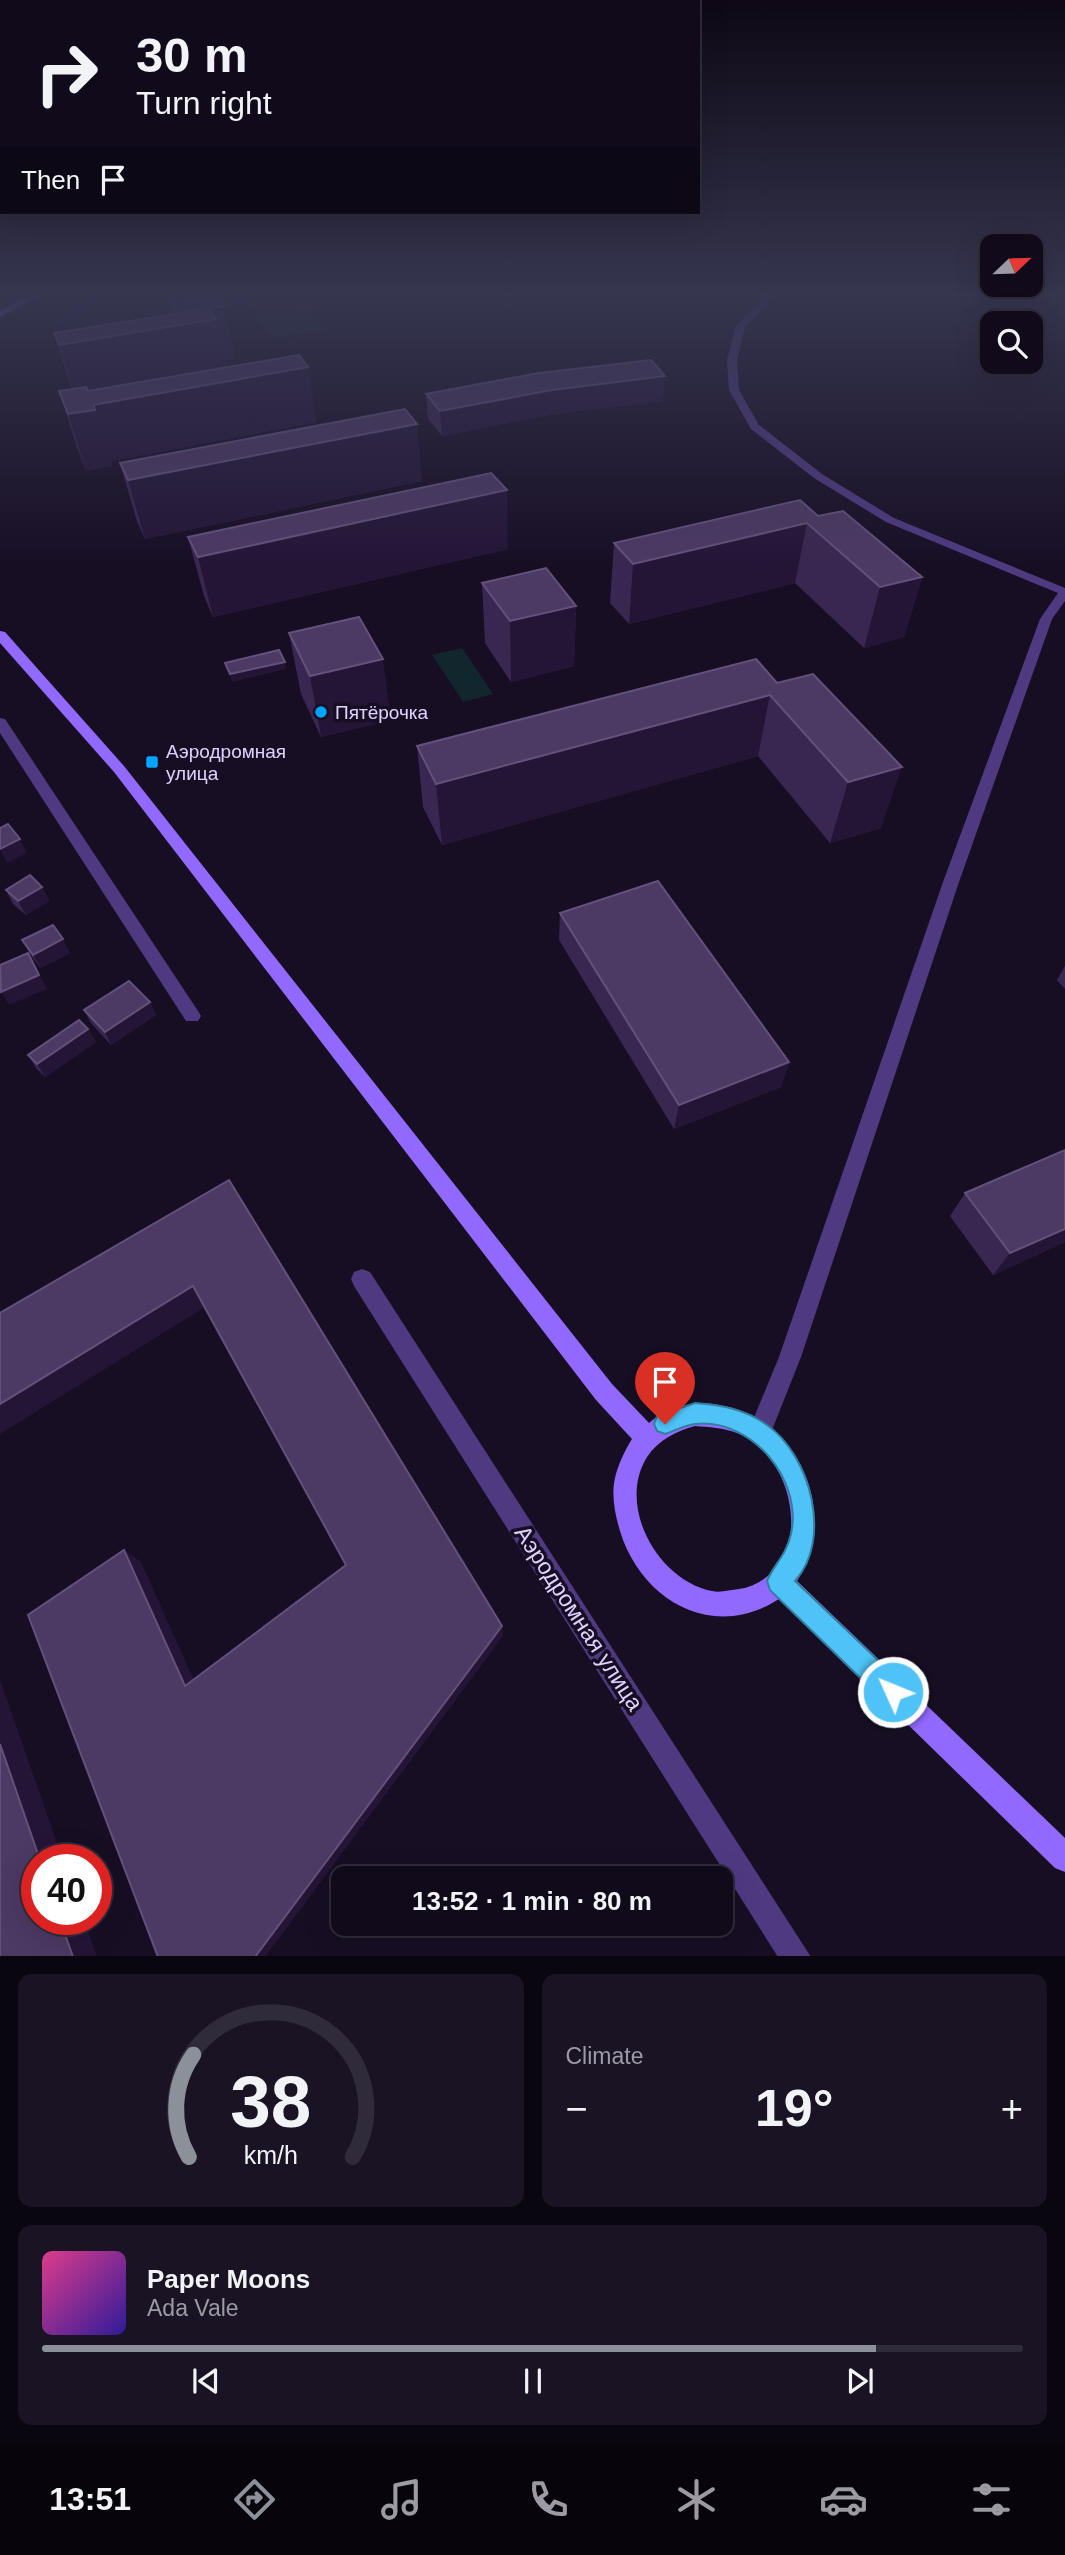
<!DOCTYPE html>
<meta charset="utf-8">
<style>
:root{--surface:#110a1b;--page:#1a1324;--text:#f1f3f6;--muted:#9c9aa3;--line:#302b3a;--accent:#8c9099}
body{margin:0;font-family:Helvetica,sans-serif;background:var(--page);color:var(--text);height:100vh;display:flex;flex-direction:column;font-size:26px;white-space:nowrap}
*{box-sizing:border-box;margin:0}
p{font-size:23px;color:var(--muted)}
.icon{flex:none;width:38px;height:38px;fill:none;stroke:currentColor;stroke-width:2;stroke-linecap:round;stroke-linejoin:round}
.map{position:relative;height:1956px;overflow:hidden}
.details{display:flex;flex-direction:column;gap:18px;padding:18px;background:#09060f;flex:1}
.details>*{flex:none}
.guide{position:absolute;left:0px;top:0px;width:700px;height:214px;box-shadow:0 7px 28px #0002,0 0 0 2px var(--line);background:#110a1b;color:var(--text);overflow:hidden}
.needle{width:46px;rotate:67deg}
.buttons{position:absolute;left:980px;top:234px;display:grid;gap:14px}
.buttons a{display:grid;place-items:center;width:63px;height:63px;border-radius:14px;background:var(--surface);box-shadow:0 7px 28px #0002,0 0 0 2px var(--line);font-size:35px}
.speed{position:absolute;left:21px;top:1844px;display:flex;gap:14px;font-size:35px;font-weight:700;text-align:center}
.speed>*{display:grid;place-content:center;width:91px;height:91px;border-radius:50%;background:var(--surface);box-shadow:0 7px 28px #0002,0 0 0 2px var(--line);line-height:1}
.speed .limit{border:10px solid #d22;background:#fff;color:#111}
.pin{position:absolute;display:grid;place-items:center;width:60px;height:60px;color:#fff;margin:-72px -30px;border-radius:50% 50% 50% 0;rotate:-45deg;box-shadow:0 0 7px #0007}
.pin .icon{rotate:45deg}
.me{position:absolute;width:77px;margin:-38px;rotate:314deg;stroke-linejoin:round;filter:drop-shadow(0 0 5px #0008)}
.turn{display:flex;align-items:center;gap:24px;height:147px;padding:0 21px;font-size:32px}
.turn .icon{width:91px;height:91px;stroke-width:2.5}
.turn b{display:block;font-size:49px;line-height:60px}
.then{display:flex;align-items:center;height:66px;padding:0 21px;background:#0003;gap:14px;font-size:26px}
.big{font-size:52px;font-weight:600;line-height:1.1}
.details .widget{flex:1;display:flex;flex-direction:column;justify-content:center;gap:10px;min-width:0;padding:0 24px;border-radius:14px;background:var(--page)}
.details .dial{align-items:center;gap:0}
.dial svg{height:182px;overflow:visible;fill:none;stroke:var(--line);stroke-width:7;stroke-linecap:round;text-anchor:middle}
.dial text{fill:var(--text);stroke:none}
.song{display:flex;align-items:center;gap:21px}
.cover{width:84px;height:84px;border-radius:10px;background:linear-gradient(135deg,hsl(330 70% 55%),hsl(250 70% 35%))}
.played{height:7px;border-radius:4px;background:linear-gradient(90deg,var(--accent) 85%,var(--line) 85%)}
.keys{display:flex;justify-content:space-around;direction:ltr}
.heat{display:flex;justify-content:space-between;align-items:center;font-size:38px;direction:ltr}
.details .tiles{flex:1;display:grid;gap:18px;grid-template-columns:1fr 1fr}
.widget:last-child{grid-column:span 2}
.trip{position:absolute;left:331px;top:1866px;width:402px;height:70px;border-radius:14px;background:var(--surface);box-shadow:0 7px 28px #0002,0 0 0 2px var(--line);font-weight:600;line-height:70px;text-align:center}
.tab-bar{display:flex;height:112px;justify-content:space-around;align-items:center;background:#07040b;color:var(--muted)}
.tab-bar .icon{width:49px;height:49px}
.tab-bar .active{color:var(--accent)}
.tab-bar b{font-size:32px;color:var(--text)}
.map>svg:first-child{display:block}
</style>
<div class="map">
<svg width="1065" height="1957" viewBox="0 0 1065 1957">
<rect width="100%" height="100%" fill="#170e24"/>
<path fill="#11272d" d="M 307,307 L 326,330 L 272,339 L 255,315 Z
M 462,648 L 493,694 L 463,702 L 432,655 Z"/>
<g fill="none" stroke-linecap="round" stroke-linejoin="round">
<path stroke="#0a1041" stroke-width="3.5" d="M 58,323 L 106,293"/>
<path fill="#4f3a82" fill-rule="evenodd" d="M 768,293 L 777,293 L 745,327 L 737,360 L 739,390 L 759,425 L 822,474 L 894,518 L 1065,588 L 1065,601 L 1052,619 L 959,882 L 801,1357 L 768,1440 L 760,1444 L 752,1440 L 748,1432 L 779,1357 L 943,882 L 1040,619 L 1058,593 L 886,522 L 814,478 L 751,429 L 729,390 L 727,360 L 736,326 Z
M 0,718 L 5,719 L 198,1011 L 201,1016 L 198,1021 L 186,1021 L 0,733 Z
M 362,1269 L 370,1272 L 811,1957 L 778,1957 L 354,1286 L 351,1279 L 354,1272 Z"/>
<path fill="#9269fe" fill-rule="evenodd" d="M 33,293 L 45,293 L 0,317 L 0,311 Z
M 0,631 L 5,632 L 124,766 L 612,1384 L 649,1423 C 667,1407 691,1401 714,1404 C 797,1415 841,1511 797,1581 L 1065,1838 L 1065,1872 L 1055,1868 L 779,1599 C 712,1642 641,1600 620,1531 C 615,1514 611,1495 615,1478 C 618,1465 625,1450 632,1439 L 596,1400 L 114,772 L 0,643 ZM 695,1426 C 709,1427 724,1428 737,1433 C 780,1449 802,1510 786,1551 C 778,1571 760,1586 739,1589 C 730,1590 720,1593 712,1591 C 659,1581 616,1507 647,1457 C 658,1440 677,1431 695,1426 Z"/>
</g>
<path fill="#3a2751" d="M 168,293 L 216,293 L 224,306 L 235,359 L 225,360 L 226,367 L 308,367 L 316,422 L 111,461 L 112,466 L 86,471 L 77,447 L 59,391 L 72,389 L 54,333 L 173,314 Z
M 228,293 L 286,293 L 234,302 Z
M 426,394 L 663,401 L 552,414 L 442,436 L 428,419 Z
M 120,463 L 422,481 L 145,539 L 137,521 Z
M 818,516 L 922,577 L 904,637 L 864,648 L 795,583 L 629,624 L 610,603 L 614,543 Z
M 188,537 L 508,549 L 213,617 L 204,596 Z
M 482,583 L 576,606 L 574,666 L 511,682 L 485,643 Z
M 289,633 L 391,720 L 321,737 L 301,694 Z
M 777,683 L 881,828 L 830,843 L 758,756 L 442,845 L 423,807 L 417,746 Z
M 42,887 L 49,901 L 26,915 L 13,904 L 6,890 Z
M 560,913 L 789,1062 L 781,1087 L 674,1129 L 559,940 Z
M 22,940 L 70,953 L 40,968 L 30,954 Z
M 1065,966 L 1065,989 L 1057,980 Z
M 150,1002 L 156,1015 L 111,1045 L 91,1023 L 84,1010 Z
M 88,1029 L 96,1042 L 45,1077 L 36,1068 L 28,1055 Z
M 965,1193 L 1065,1242 L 993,1275 L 950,1216 Z"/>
<path fill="#241537" d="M 0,293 L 12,293 L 0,299 Z
M 173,293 L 180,293 L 187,324 L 211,320 L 205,293 L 224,306 L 235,359 L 225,360 L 227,372 L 76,399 L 59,345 L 180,325 Z
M 233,293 L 286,293 L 234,302 Z
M 308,367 L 316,422 L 111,461 L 112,466 L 86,471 L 68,414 L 93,405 Z
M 665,376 L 663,401 L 552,414 L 442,436 L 440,411 L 552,390 Z
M 417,424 L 422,481 L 145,539 L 128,480 Z
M 507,490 L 508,549 L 213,617 L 198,557 Z
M 807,523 L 795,583 L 629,624 L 633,564 Z
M 922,577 L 904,637 L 864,648 L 880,587 Z
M 576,606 L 574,666 L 511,682 L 510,621 Z
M 383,659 L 391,720 L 321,737 L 310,676 Z
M 285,662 L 286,669 L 232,682 L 230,674 Z
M 770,695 L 758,756 L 442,845 L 436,784 Z
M 902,767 L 881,828 L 830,843 L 848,782 Z
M 20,839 L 27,853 L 7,863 L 0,849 Z
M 42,887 L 49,901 L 26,915 L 18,901 Z
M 63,939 L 70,953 L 40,968 L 33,955 Z
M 28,953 L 47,989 L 9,1005 L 1,992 Z
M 150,1002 L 156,1015 L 111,1045 L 105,1032 Z
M 88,1029 L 96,1042 L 45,1077 L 37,1064 Z
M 789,1062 L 781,1087 L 674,1129 L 679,1105 Z
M 1065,1229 L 1065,1242 L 993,1275 L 1010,1253 Z
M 193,1286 L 205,1307 L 0,1434 L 0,1404 Z
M 124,1550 L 141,1562 L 200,1694 L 185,1686 Z
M 502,1626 L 503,1636 L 265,1957 L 255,1957 Z
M 0,1680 L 63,1860 L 40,1860 L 0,1744 Z
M 60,1920 L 84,1920 L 97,1957 L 73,1957 Z"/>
<path fill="#4c3964" stroke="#63517c" stroke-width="2" d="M 188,293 L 216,293 L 224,306 L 210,308 L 216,319 L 59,345 L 54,333 L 199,310 Z
M 299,355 L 308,367 L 93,405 L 95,410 L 68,414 L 59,391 L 86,387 L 88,391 Z
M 651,360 L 665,376 L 552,390 L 440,411 L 426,394 L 539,373 Z
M 405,409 L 417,424 L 128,480 L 120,463 Z
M 491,473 L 507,490 L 198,557 L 188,537 Z
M 800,500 L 818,516 L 843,511 L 922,577 L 880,587 L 807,523 L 633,564 L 614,543 Z
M 546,568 L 576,606 L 510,621 L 482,583 Z
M 359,617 L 383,659 L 310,676 L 289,633 Z
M 279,650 L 285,662 L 230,674 L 225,663 Z
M 756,659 L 777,683 L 813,674 L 902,767 L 848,782 L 770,695 L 436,784 L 417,746 Z
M 8,824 L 20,839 L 0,849 L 0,828 Z
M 30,875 L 42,887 L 18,901 L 6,890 Z
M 658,881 L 789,1062 L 679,1105 L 560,913 Z
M 53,925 L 63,939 L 33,955 L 22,940 Z
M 28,953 L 39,975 L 1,992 L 0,965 Z
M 129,981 L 150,1002 L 105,1032 L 84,1010 Z
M 79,1020 L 88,1029 L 37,1064 L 28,1055 Z
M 1065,1150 L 1065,1229 L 1010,1253 L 965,1193 Z
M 229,1180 L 502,1626 L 255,1957 L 158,1957 L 28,1615 L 124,1550 L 185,1686 L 346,1565 L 193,1286 L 0,1404 L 0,1313 Z
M 0,1744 L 40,1860 L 37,1860 L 37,1920 L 60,1920 L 73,1957 L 0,1957 Z"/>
<linearGradient id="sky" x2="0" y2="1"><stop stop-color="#0d0814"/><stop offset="0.52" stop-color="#363650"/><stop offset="1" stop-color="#363650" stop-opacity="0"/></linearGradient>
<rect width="1065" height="567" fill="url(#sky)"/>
<path fill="#4fc3f7" stroke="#337fa1" stroke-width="2" d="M 695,1403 C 721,1405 745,1409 767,1425 C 810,1455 833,1539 795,1581 L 902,1683 L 905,1692 L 902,1701 L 893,1704 L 884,1701 L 770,1590 L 767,1581 C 774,1564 786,1556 791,1534 C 803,1480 752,1418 695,1424 C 685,1425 674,1431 665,1434 L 657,1431 L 654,1424 L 657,1416 Z"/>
<g fill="#02a3fa" stroke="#170e24" stroke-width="2.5">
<circle cx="321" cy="712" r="7"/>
<rect x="145" y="755" width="14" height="14" rx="3.5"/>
</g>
<g text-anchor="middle" stroke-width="7" stroke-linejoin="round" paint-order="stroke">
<g font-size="19" fill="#e2d1ff" stroke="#170e24" text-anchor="start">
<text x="335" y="719">Пятёрочка</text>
<text x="166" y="758">Аэродромная<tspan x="166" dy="22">улица</tspan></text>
</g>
<g font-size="23" fill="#e2d1ff" stroke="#170e24">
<text transform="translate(579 1618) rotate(57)" y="8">Аэродромная улица</text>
</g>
</g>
</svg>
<div class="buttons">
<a><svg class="needle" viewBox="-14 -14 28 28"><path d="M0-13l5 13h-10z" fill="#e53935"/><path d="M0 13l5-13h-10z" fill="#9c9aa3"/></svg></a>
<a><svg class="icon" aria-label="search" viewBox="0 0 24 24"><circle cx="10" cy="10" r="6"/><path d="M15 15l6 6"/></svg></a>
</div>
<div class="speed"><div class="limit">40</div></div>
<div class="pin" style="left:665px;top:1424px;background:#d93025"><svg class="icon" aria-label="arrive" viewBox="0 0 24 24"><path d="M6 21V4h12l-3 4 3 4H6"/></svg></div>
<svg class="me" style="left:893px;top:1692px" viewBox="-20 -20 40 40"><circle r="17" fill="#4fc3f7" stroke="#fff" stroke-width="3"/><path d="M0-11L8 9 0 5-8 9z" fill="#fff"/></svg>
<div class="trip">13:52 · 1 min · 80 m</div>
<div class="guide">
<div class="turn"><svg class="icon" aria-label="right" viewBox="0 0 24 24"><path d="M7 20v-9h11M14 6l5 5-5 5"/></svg><div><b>30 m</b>Turn right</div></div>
<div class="then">Then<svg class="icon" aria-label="arrive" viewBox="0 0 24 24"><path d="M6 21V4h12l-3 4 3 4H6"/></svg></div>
</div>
</div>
<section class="details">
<div class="tiles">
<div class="widget dial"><svg viewBox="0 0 100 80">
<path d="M14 69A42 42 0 1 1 86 69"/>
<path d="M14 69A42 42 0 0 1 16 24" stroke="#8c9099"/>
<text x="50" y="56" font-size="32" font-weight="700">38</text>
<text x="50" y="72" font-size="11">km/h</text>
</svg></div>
<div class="widget"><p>Climate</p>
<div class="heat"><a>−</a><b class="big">19°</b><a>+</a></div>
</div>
<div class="widget">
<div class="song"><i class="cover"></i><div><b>Paper Moons</b><p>Ada Vale</p></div></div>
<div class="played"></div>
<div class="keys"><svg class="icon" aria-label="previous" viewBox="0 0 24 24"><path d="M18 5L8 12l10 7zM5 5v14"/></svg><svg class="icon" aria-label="pause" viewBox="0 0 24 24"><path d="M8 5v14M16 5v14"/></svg><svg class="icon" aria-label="next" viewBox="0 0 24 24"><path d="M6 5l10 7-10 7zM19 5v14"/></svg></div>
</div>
</div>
</section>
<nav class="tab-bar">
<b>13:51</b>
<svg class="icon active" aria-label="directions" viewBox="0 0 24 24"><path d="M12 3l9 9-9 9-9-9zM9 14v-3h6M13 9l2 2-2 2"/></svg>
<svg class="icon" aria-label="music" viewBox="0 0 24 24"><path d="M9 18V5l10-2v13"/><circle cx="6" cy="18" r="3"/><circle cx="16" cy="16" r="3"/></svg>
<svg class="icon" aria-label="phone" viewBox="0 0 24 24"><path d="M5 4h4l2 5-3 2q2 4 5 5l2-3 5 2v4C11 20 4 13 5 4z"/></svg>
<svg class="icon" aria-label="climate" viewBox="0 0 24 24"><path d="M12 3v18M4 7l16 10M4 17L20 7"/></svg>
<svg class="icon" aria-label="car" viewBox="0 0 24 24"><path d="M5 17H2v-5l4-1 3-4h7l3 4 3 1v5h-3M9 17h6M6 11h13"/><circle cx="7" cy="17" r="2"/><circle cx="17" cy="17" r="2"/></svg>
<svg class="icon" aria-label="filters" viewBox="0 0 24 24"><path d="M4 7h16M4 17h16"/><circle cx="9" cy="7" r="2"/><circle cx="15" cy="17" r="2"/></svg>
</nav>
